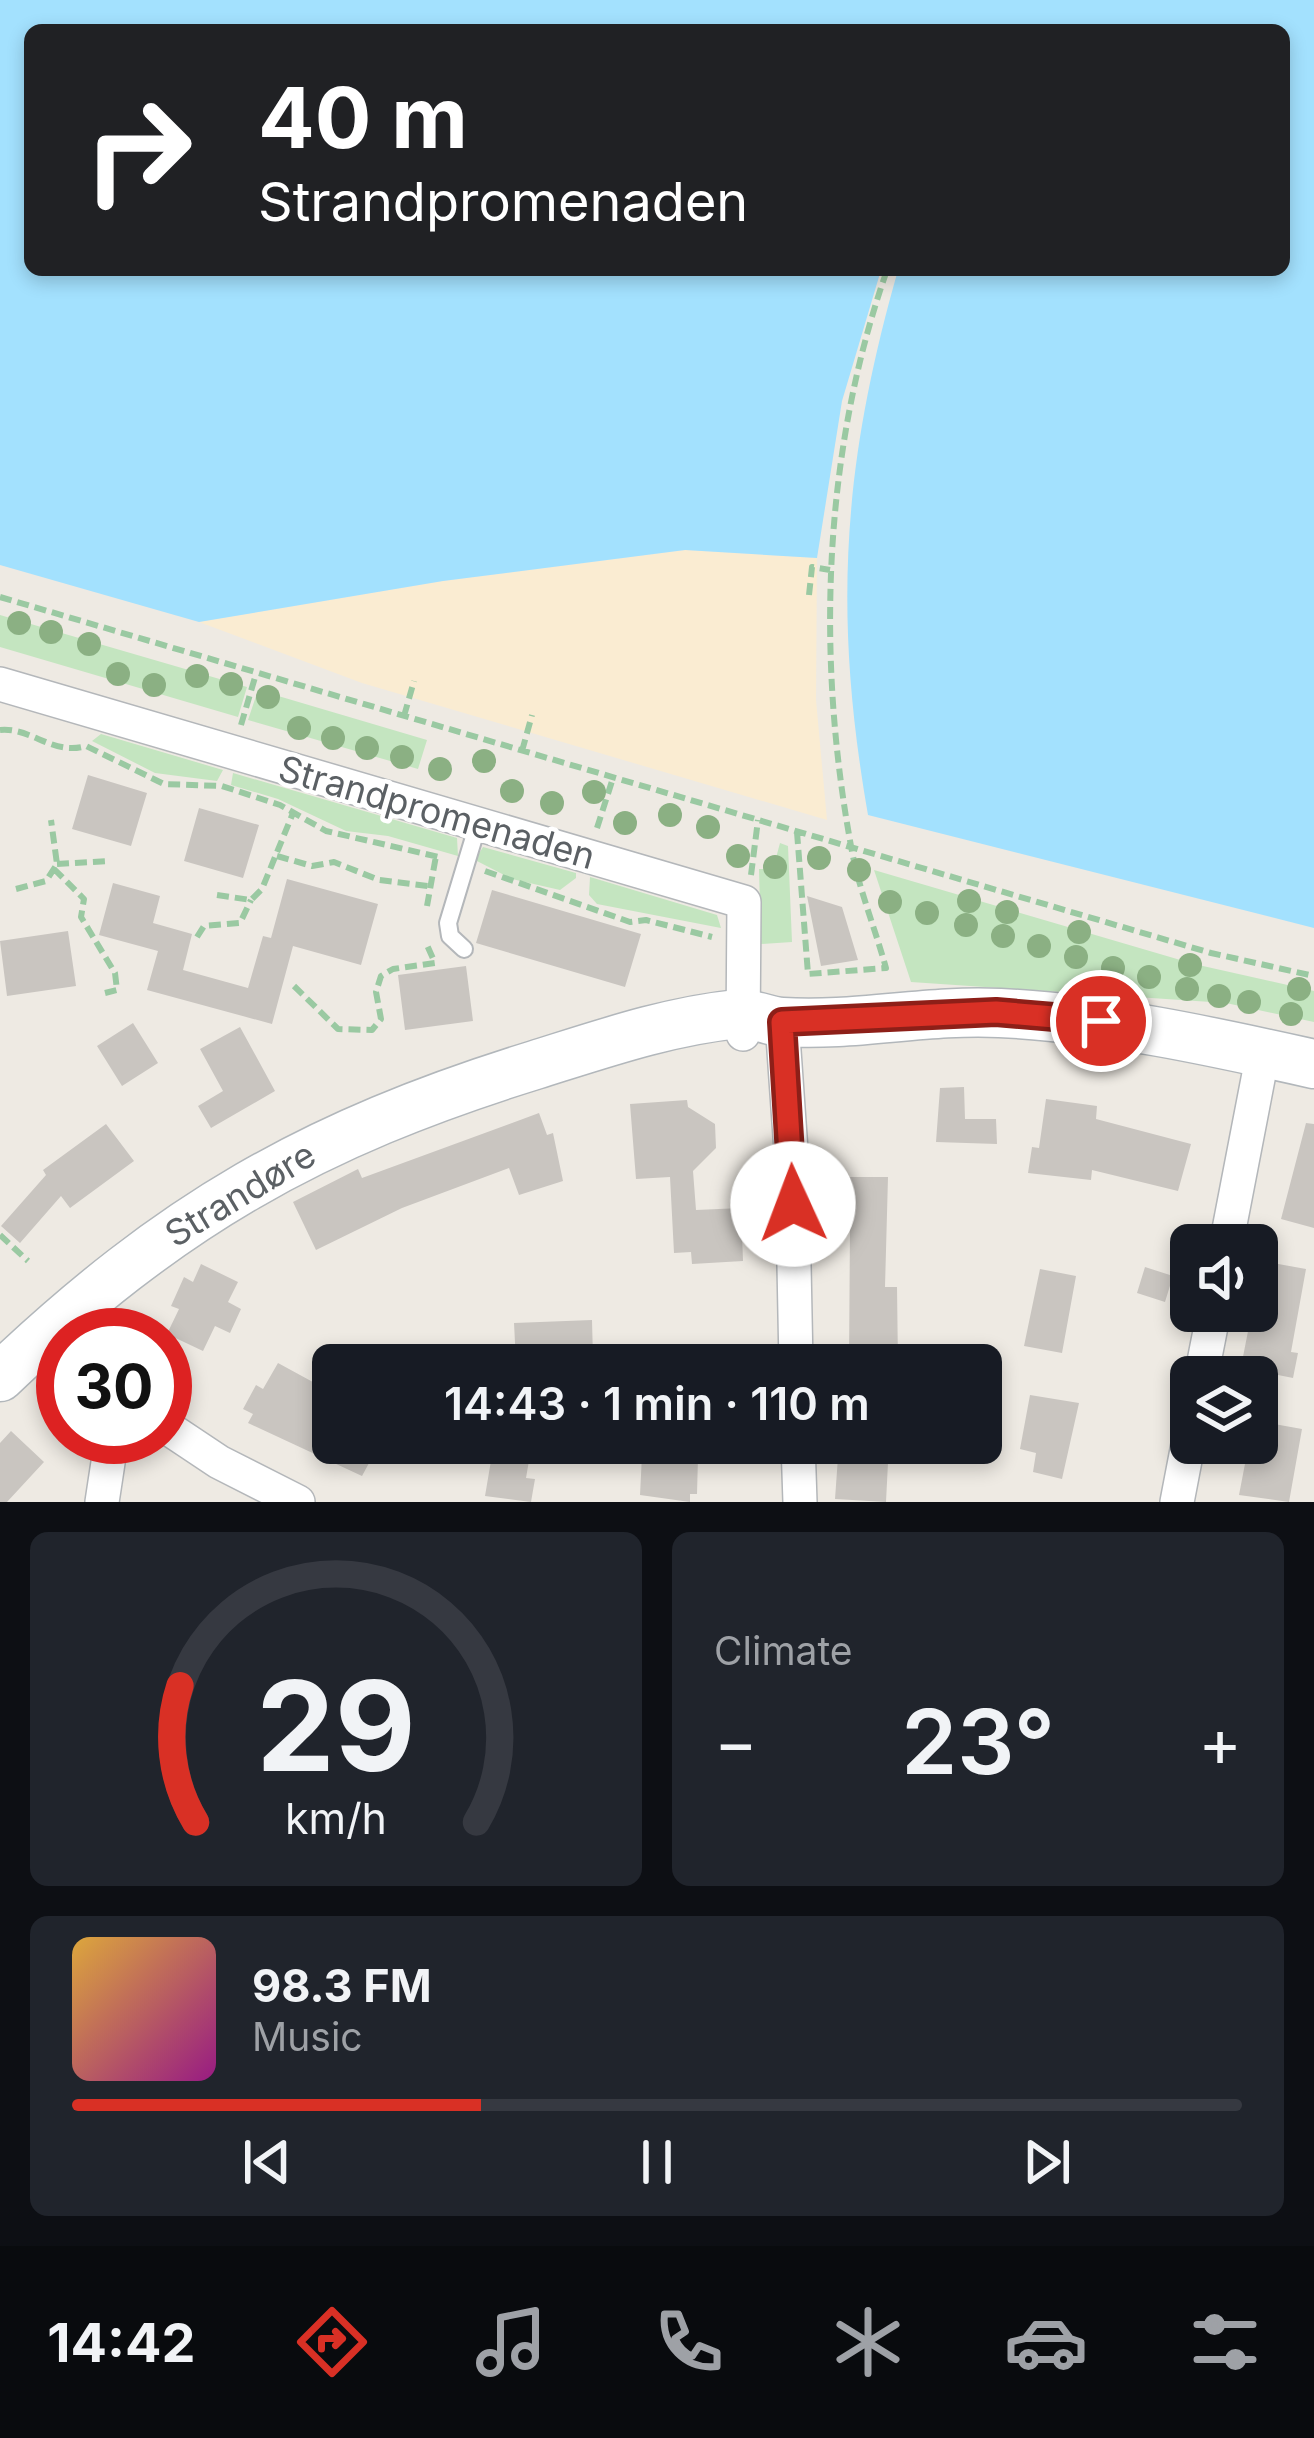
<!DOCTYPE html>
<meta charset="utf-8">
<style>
:root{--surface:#171b24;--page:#20242c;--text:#f1f3f6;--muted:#9ea1a6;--line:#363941;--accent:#d93025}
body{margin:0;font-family:Inter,sans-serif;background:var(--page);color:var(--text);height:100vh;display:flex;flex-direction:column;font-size:45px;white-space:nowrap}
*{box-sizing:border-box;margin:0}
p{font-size:39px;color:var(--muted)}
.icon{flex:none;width:66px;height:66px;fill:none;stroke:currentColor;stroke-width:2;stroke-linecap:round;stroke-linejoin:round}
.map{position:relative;height:1502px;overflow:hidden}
.sheet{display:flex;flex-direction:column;gap:30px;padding:30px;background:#0d0f14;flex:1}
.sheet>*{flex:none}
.banner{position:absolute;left:24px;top:24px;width:1266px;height:252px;border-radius:18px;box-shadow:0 6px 18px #0003;background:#202124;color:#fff;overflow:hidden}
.controls{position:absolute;left:1170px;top:1224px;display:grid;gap:24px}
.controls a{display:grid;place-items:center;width:108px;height:108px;border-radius:18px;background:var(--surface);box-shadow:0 6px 18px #0003;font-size:60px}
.speed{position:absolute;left:36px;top:1308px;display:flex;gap:24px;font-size:60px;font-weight:700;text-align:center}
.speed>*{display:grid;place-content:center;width:156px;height:156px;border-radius:50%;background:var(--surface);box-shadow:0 6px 18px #0003;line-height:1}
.speed .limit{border:18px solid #d22;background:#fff;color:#111}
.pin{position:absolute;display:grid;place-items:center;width:102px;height:102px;color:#fff;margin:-51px;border:6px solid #fff;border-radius:50%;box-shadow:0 3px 12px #0007}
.me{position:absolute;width:132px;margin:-66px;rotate:358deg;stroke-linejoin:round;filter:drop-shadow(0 0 9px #0008)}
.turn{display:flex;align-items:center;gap:42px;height:252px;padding:0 36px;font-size:54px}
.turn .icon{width:156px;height:156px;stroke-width:2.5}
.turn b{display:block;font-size:84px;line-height:102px}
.big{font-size:90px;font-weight:600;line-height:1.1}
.sheet .tile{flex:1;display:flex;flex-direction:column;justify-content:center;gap:18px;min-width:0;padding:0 42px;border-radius:18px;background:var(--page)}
.sheet .dial{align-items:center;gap:0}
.dial svg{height:312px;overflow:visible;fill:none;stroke:var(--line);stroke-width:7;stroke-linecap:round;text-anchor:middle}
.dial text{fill:var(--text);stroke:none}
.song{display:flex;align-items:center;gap:36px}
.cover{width:144px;height:144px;border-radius:18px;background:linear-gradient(135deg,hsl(40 70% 55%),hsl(310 70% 35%))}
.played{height:12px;border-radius:6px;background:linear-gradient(90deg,var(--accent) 35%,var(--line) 35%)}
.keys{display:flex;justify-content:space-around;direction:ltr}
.heat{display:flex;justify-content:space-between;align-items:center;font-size:66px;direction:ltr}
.sheet .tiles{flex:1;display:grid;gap:30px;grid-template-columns:1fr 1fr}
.tile:last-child{grid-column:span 2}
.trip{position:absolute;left:312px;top:1344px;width:690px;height:120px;border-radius:18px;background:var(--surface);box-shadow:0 6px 18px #0003;font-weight:600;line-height:120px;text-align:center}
.menu{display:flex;height:192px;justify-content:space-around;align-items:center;background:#090b0e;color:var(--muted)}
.menu .icon{width:84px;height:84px}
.menu .selected{color:var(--accent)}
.menu b{font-size:54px;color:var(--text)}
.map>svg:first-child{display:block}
</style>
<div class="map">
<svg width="1314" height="1502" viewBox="0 0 1314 1502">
<rect width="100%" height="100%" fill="#eeeae3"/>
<path fill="#c4e5c0" d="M 0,615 L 247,687 L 238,717 L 0,647 Z
M 258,690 L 427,740 L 418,769 L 248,720 Z
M 101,734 L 223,770 L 217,781 L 155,773 L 92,741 Z
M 233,773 L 457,838 L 458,856 L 388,836 L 346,831 L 278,799 L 231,785 Z
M 780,843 L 788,846 L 792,942 L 761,944 L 759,869 L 773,869 Z
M 483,847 L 576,873 L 576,878 L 560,890 L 512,879 L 475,860 Z
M 874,870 L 1194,964 L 1314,991 L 1314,1022 L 1226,1003 L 911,982 Z
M 590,877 L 717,915 L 721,928 L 597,904 L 589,895 Z"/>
<path fill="#faecd2" d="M 686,550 L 817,558 L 816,700 L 827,820 L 362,683 L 199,622 L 443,581 Z"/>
<path fill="#a3e1fe" d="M 0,0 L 1314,0 L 1314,928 L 868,815 C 833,614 842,467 898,270 L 1284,270 L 1284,30 L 30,30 L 30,270 L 881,270 L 842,401 L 817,558 L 685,550 L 443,581 L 199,622 L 0,565 Z"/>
<path fill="#c9c5c0" d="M 88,775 L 147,793 L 131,846 L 72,829 Z
M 199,808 L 259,825 L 243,878 L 184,861 Z
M 287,879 L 378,904 L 361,965 L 293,946 L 272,1024 L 147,990 L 158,951 L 99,935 L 113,883 L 160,896 L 153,923 L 192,934 L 183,970 L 248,988 L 263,936 L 271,938 Z
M 492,890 L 641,934 L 625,987 L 476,943 Z
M 807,896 L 842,907 L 858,960 L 821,966 Z
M 68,931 L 76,986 L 7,996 L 0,941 Z
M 466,966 L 473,1021 L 405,1030 L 398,975 Z
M 133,1023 L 158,1063 L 122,1086 L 97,1046 Z
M 240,1027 L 275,1091 L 211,1128 L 198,1106 L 223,1091 L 200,1049 Z
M 964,1087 L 965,1119 L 996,1119 L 997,1144 L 936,1142 L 940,1088 Z
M 1046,1099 L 1097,1106 L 1096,1119 L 1191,1144 L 1178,1191 L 1092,1170 L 1091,1180 L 1028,1173 L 1032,1147 L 1039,1148 Z
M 687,1100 L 688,1107 L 715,1124 L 716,1148 L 693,1171 L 696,1210 L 741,1208 L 743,1261 L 692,1264 L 691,1252 L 674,1253 L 670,1177 L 636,1179 L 630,1104 Z
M 539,1113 L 547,1135 L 553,1133 L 563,1181 L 519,1195 L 509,1168 L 402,1208 L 316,1250 L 293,1202 L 358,1169 L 362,1178 Z
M 1306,1123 L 1314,1124 L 1314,1228 L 1281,1219 Z
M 106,1124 L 134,1161 L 70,1208 L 61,1196 L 20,1243 L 1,1226 L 46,1175 L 43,1170 Z
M 839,1177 L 888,1177 L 885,1287 L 897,1287 L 898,1365 L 849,1365 L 850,1224 L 839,1224 Z
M 1257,1260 L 1306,1269 L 1291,1352 L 1298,1353 L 1293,1378 L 1278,1375 L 1269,1423 L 1302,1429 L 1289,1502 L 1239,1495 L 1249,1443 L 1257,1443 L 1257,1377 L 1239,1377 L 1252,1311 L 1257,1311 Z
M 201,1264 L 238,1282 L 228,1302 L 241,1309 L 230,1333 L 215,1326 L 203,1351 L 167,1334 L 179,1309 L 171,1306 L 184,1277 L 193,1282 Z
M 1145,1267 L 1173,1276 L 1165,1302 L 1137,1293 Z
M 1040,1269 L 1076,1276 L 1062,1353 L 1024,1346 Z
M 592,1320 L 593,1359 L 516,1362 L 514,1323 Z
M 278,1363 L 333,1393 L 333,1443 L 357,1443 L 375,1452 L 362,1476 L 248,1423 L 253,1414 L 243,1409 L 256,1385 L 263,1389 Z
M 1030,1395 L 1079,1403 L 1062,1479 L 1033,1472 L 1036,1453 L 1020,1449 Z
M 11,1431 L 44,1462 L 7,1502 L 0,1502 L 0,1443 Z
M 494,1443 L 532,1443 L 526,1478 L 535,1479 L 531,1502 L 485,1496 Z
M 839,1443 L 889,1443 L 886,1502 L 835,1499 Z
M 642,1455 L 698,1457 L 697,1494 L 690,1494 L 690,1502 L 640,1495 Z"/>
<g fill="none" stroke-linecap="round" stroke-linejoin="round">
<defs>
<path id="lane" d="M 464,949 L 450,936 L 448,923 L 478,824"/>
<path id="street" d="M 0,684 L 744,902 L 743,1034
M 782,1022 L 792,1165 L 796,1365
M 1226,1245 L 1263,1053
M 1201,1377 L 1214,1311
M 165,1426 L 219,1462 L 298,1502
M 798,1443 L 800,1502
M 102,1502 L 109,1456 L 121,1437
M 1177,1502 L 1191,1429"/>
<path id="secondary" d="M 0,1377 C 170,1215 312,1134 535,1065 C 602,1044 668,1021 738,1014 C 753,1013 767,1021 782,1022 C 854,1027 928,1009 1000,1013 C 1106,1018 1211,1041 1314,1064"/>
</defs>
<use href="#lane" stroke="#b4b7ba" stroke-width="20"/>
<use href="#street" stroke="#b4b7ba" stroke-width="36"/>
<use href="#secondary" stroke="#b2b7bb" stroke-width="51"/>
<path stroke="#9ac9a2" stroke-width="6" stroke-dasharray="12 6" stroke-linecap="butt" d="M 809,595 L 812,567 L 830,570
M 0,597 L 1211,953 L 1314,976
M 404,716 L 414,681
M 241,725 L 256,674
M 0,730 C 31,727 53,756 86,746 L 164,784 L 222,786 L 280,805 L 326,831 L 443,858
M 522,751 L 532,715
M 597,828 L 613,778
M 797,832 L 808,974 L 886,968 C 875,928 858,887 851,846 C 816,656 823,452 887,270
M 277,856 L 312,866 L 334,862 L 379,880 L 428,886
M 57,864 L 108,861
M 54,869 L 84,899 L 81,917 L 115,973 L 117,990 L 105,993
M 485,871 L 630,922 L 646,920 L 712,937
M 751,875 L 758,820
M 16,889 L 46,881 L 57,864 L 51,820
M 217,895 L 251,900 L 262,889 L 293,813
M 427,906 L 436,856
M 197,937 L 204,926 L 240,923 L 251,900
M 294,986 L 338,1029 L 372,1030 L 381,1019 L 376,992 L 381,976 L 393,969 L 435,963 L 426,943
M 0,1235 L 28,1261"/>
<use href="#lane" stroke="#fff" stroke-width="16"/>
<use href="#street" stroke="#fff" stroke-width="33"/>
<use href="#secondary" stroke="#fff" stroke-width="48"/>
</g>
<g fill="#8bb083">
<circle cx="19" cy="623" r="12"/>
<circle cx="51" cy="632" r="12"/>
<circle cx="89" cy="644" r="12"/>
<circle cx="118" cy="674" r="12"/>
<circle cx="197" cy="676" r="12"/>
<circle cx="231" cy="684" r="12"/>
<circle cx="154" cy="685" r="12"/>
<circle cx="268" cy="697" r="12"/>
<circle cx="299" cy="728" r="12"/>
<circle cx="333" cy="738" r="12"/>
<circle cx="367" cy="748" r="12"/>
<circle cx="402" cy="757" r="12"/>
<circle cx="484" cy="761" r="12"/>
<circle cx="440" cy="769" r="12"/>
<circle cx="512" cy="791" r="12"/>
<circle cx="594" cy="792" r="12"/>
<circle cx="552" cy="803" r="12"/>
<circle cx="670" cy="815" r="12"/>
<circle cx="625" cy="823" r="12"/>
<circle cx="708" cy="827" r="12"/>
<circle cx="738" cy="856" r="12"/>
<circle cx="819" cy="858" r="12"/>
<circle cx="775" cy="867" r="12"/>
<circle cx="859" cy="870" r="12"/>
<circle cx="969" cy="901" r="12"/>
<circle cx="890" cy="902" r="12"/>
<circle cx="1007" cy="912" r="12"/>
<circle cx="927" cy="913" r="12"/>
<circle cx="966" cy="925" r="12"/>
<circle cx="1079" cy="932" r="12"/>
<circle cx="1003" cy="936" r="12"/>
<circle cx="1039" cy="946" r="12"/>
<circle cx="1076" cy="957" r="12"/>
<circle cx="1190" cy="965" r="12"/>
<circle cx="1113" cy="968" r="12"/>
<circle cx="1149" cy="977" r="12"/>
<circle cx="1187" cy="989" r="12"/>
<circle cx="1299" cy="989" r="12"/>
<circle cx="1219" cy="996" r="12"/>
<circle cx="1249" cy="1002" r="12"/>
<circle cx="1291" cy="1014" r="12"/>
</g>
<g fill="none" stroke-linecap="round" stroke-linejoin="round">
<defs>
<path id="route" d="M 793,1204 L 782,1022 L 996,1012 L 1101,1021"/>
</defs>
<use href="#route" stroke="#8d1f18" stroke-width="30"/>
<use href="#route" stroke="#d93025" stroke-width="21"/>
</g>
<g text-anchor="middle" stroke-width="9" stroke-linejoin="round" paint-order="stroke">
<g font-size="36" fill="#5b6064" stroke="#fff">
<text transform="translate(437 812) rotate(16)" y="13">Strandpromenaden</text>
<text transform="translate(240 1194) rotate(-31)" y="13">Strandøre</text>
</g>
</g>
</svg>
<div class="controls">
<a><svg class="icon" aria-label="sound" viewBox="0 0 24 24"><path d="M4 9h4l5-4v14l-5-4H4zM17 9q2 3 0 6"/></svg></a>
<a><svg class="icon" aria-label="layers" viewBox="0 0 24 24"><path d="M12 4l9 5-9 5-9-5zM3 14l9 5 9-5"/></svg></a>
</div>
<div class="speed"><div class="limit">30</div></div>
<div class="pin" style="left:1101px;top:1021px;background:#d93025"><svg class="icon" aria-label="arrive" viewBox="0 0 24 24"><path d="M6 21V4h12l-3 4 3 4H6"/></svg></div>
<svg class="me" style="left:793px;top:1204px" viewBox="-20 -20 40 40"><circle r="19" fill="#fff"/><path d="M0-13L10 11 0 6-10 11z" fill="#d93025"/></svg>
<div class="trip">14:43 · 1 min · 110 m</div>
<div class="banner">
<div class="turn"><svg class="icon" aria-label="right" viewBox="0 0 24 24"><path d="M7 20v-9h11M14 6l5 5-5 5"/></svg><div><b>40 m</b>Strandpromenaden</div></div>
</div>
</div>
<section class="sheet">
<div class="tiles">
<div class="tile dial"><svg viewBox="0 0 100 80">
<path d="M14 69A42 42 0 1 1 86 69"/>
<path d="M14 69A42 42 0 0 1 10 34" stroke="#d93025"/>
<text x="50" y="56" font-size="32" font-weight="700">29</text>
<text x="50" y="72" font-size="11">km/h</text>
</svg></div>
<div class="tile"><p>Climate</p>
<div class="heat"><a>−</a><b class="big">23°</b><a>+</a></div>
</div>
<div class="tile">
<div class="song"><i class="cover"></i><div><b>98.3 FM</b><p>Music</p></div></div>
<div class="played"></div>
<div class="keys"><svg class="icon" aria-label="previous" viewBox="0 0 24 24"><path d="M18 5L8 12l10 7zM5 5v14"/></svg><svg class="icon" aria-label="pause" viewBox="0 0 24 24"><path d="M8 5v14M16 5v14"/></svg><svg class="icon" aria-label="next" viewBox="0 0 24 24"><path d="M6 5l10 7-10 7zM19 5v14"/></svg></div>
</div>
</div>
</section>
<nav class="menu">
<b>14:42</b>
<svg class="icon selected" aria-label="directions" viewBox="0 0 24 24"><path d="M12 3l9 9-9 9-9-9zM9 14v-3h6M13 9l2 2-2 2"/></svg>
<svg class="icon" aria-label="music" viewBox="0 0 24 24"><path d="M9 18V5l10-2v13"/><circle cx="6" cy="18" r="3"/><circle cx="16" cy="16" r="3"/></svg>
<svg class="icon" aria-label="phone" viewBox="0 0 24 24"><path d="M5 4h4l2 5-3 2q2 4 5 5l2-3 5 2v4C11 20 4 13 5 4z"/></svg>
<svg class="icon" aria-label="climate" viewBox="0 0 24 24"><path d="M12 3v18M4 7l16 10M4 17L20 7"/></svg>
<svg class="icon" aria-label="car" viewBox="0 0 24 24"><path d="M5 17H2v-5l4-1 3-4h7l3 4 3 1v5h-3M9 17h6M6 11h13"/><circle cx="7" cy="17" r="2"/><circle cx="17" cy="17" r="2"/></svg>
<svg class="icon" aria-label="filters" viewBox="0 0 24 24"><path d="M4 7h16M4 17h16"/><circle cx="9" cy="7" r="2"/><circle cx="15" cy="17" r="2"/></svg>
</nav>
